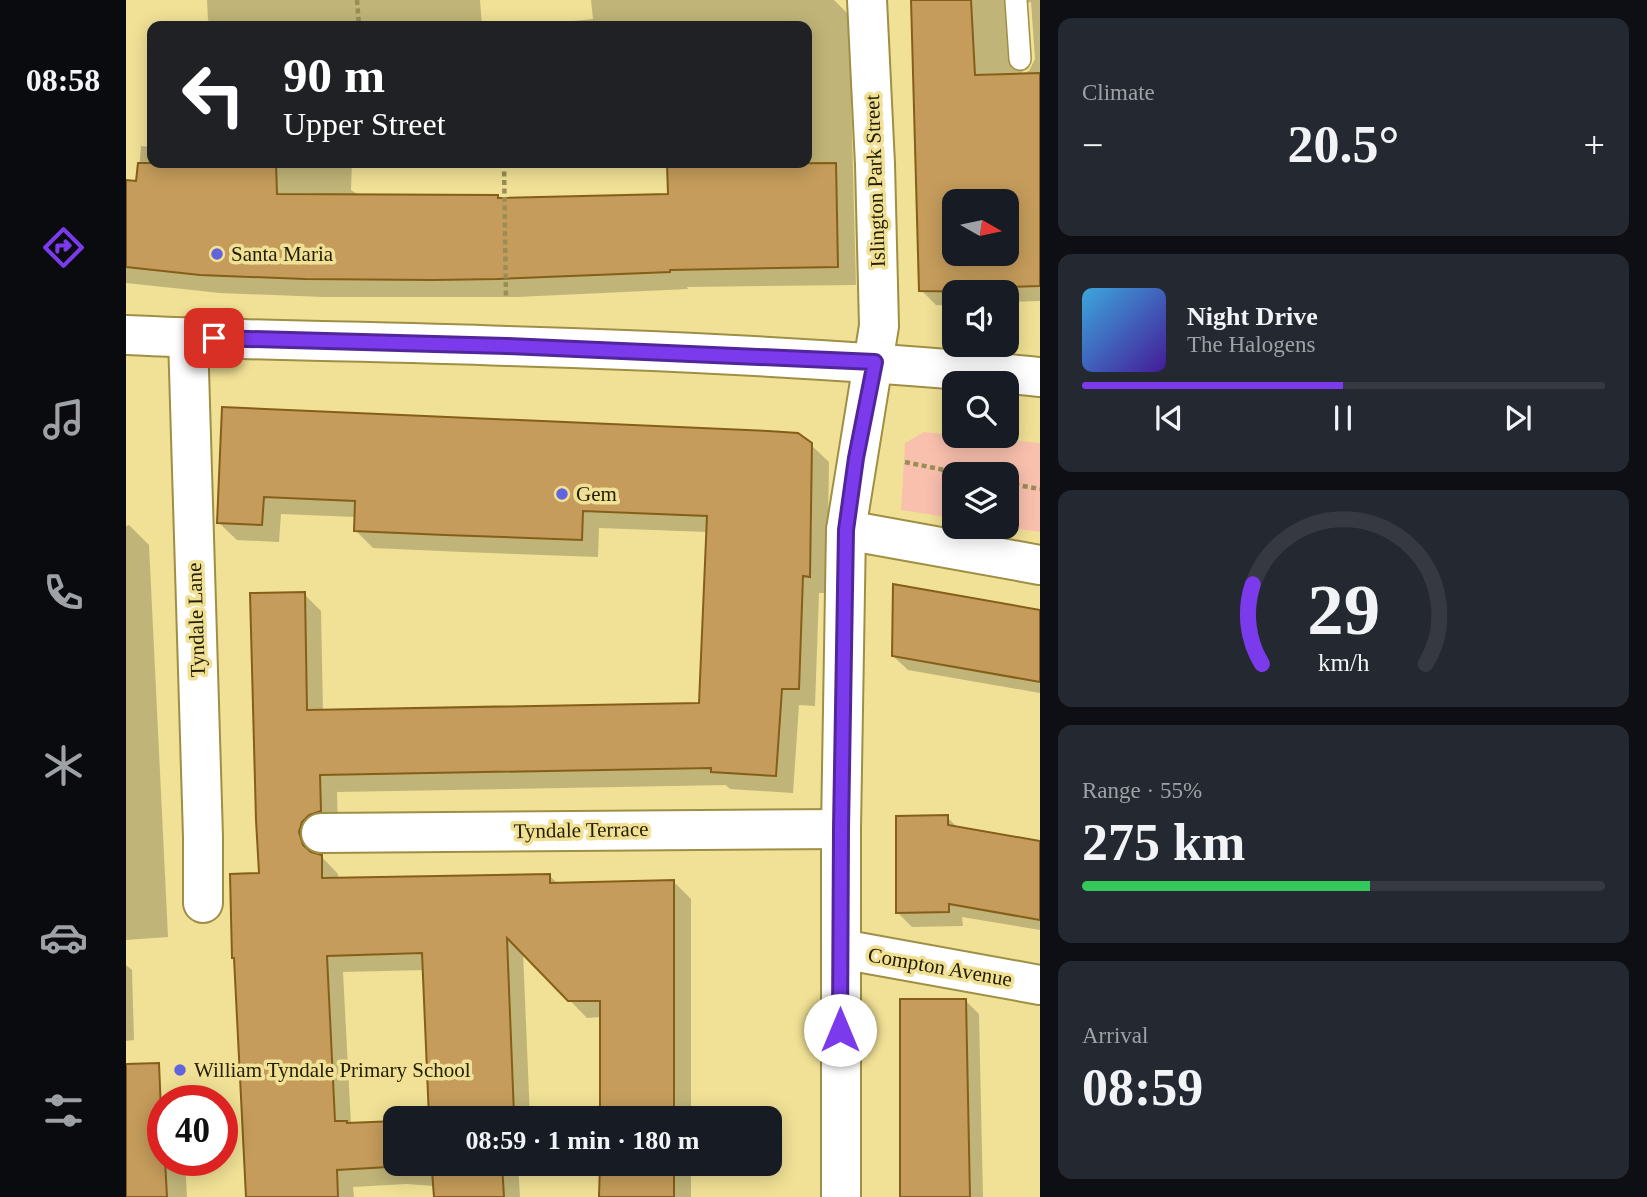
<!DOCTYPE html>
<meta charset="utf-8">
<style>
:root{--surface:#171b24;--page:#242831;--text:#f1f3f6;--muted:#9ea1a6;--line:#363941;--accent:#7c3aed}
body{margin:0;font-family:Georgia,serif;background:var(--page);color:var(--text);height:100vh;display:flex;flex-direction:column;font-size:26px;white-space:nowrap}
*{box-sizing:border-box;margin:0}
p{font-size:23px;color:var(--muted)}
.icon{flex:none;width:38px;height:38px;fill:none;stroke:currentColor;stroke-width:2;stroke-linecap:round;stroke-linejoin:round}
.map{position:relative;flex:1;overflow:hidden}
.drawer{display:flex;flex-direction:column;gap:18px;padding:18px;background:#0d0f14;width:607px}
.drawer>*{flex:none}
.banner{position:absolute;left:21px;top:21px;width:665px;height:147px;border-radius:14px;box-shadow:0 4px 18px #0003;background:#202124;color:#fff;overflow:hidden}
.needle{width:46px;rotate:99deg}
.fabs{position:absolute;left:816px;top:189px;display:grid;gap:14px}
.fabs a{display:grid;place-items:center;width:77px;height:77px;border-radius:14px;background:var(--surface);box-shadow:0 4px 18px #0003;font-size:35px}
.speed{position:absolute;left:21px;top:1085px;display:flex;gap:14px;font-size:35px;font-weight:700;text-align:center}
.speed>*{display:grid;place-content:center;width:91px;height:91px;border-radius:50%;background:var(--surface);box-shadow:0 4px 18px #0003;line-height:1}
.speed .limit{border:10px solid #d22;background:#fff;color:#111}
.pin{position:absolute;display:grid;place-items:center;width:60px;height:60px;color:#fff;margin:-30px;border-radius:14px;box-shadow:0 4px 10px #0006}
.me{position:absolute;width:77px;margin:-38px;rotate:0deg;stroke-linejoin:round;filter:drop-shadow(0 0 5px #0008)}
.turn{display:flex;align-items:center;gap:24px;height:147px;padding:0 21px;font-size:32px}
.turn .icon{width:91px;height:91px;stroke-width:2.5}
.turn b{display:block;font-size:49px;line-height:60px}
.big{font-size:52px;font-weight:700;line-height:1.1}
.drawer .widget{flex:1;display:flex;flex-direction:column;justify-content:center;gap:10px;min-width:0;padding:0 24px;border-radius:14px;background:var(--page)}
.drawer .dial{align-items:center;gap:0}
.dial svg{height:182px;overflow:visible;fill:none;stroke:var(--line);stroke-width:7;stroke-linecap:round;text-anchor:middle}
.dial text{fill:var(--text);stroke:none}
.song{display:flex;align-items:center;gap:21px}
.cover{width:84px;height:84px;border-radius:10px;background:linear-gradient(135deg,hsl(200 70% 55%),hsl(260 70% 35%))}
.played{height:7px;border-radius:4px;background:linear-gradient(90deg,var(--accent) 50%,var(--line) 50%)}
.keys{display:flex;justify-content:space-around;direction:ltr}
.heat{display:flex;justify-content:space-between;align-items:center;font-size:38px;direction:ltr}
.charge{height:10px;border-radius:5px;background:linear-gradient(90deg,#34c759 55%,var(--line) 0)}
.trip{position:absolute;left:257px;top:1106px;width:399px;height:70px;border-radius:14px;background:var(--surface);box-shadow:0 4px 18px #0003;font-weight:700;line-height:70px;text-align:center}
main{display:flex;flex:1;min-height:0}
.tabs{display:flex;flex-direction:column;width:126px;justify-content:space-around;align-items:center;background:#090b0e;color:var(--muted)}
.tabs .icon{width:49px;height:49px}
.tabs .on{color:var(--accent)}
.tabs b{font-size:32px;color:var(--text)}
.map>svg:first-child{display:block}
</style>
<main>
<nav class="tabs">
<b>08:58</b>
<svg class="icon on" aria-label="directions" viewBox="0 0 24 24"><path d="M12 3l9 9-9 9-9-9zM9 14v-3h6M13 9l2 2-2 2"/></svg>
<svg class="icon" aria-label="music" viewBox="0 0 24 24"><path d="M9 18V5l10-2v13"/><circle cx="6" cy="18" r="3"/><circle cx="16" cy="16" r="3"/></svg>
<svg class="icon" aria-label="phone" viewBox="0 0 24 24"><path d="M5 4h4l2 5-3 2q2 4 5 5l2-3 5 2v4C11 20 4 13 5 4z"/></svg>
<svg class="icon" aria-label="climate" viewBox="0 0 24 24"><path d="M12 3v18M4 7l16 10M4 17L20 7"/></svg>
<svg class="icon" aria-label="car" viewBox="0 0 24 24"><path d="M5 17H2v-5l4-1 3-4h7l3 4 3 1v5h-3M9 17h6M6 11h13"/><circle cx="7" cy="17" r="2"/><circle cx="17" cy="17" r="2"/></svg>
<svg class="icon" aria-label="filters" viewBox="0 0 24 24"><path d="M4 7h16M4 17h16"/><circle cx="9" cy="7" r="2"/><circle cx="15" cy="17" r="2"/></svg>
</nav>
<div class="map">
<svg width="914" height="1197" viewBox="0 0 914 1197">
<rect width="100%" height="100%" fill="#f1e196"/>
<path fill="#fac0ae" d="M 798,432 L 914,443 L 914,532 L 880,527 L 880,474 L 828,474 L 828,518 L 775,510 L 779,443 Z"/>
<path fill="#0003" fill-rule="evenodd" d="M 81,0 L 354,0 L 356,26 L 88,26 L 82,20 Z
M 465,0 L 708,0 L 723,15 L 730,285 L 561,287 L 562,289 L 391,297 L 198,297 L 94,293 L 0,283 L 0,181 L 12,183 L 15,146 L 26,147 L 26,163 L 226,163 L 225,190 L 236,197 L 371,197 L 374,200 L 543,196 L 543,163 L 681,163 L 681,26 L 398,26 L 467,19 Z
M 786,0 L 914,0 L 914,301 L 880,302 L 880,292 L 828,292 L 828,306 L 810,305 L 795,290 ZM 905,2 L 909,59 L 903,71 L 897,73 L 891,16 L 897,4 ZM 828,201 L 880,201 L 880,254 L 828,254 Z
M 98,409 L 685,445 L 703,462 L 701,593 L 693,593 L 689,706 L 673,705 L 667,793 L 604,789 L 600,785 L 211,792 L 212,828 L 190,851 L 191,856 L 195,856 L 212,874 L 212,879 L 424,876 L 432,884 L 548,882 L 565,899 L 565,1118 L 475,1118 L 475,1017 L 461,1018 L 397,952 L 404,1118 L 305,1118 L 299,970 L 217,972 L 225,1125 L 270,1164 L 392,1164 L 394,1197 L 310,1197 L 309,1186 L 280,1184 L 227,1187 L 228,1197 L 121,1197 L 135,875 L 178,594 L 195,611 L 197,712 L 575,705 L 582,532 L 473,528 L 472,557 L 337,552 L 247,548 L 229,530 L 230,517 L 155,514 L 153,542 L 111,540 L 93,523 Z
M 3,525 L 23,545 L 42,937 L 0,940 L 0,526 Z
M 914,613 L 914,693 L 782,670 L 767,656 Z
M 821,817 L 833,829 L 914,843 L 914,930 L 836,917 L 837,926 L 786,927 L 772,913 Z
M 0,965 L 6,970 L 8,1040 L 0,1041 Z
M 839,1000 L 853,1014 L 857,1197 L 776,1197 Z
M 36,1137 L 37,1160 L 59,1160 L 61,1197 L 0,1197 L 0,1139 Z
M 475,1164 L 565,1164 L 565,1197 L 475,1197 Z"/>
<path fill="#c59c5b" stroke="#855f19" stroke-width="2" fill-rule="evenodd" d="M 785,0 L 845,0 L 849,75 L 914,73 L 914,286 L 857,288 L 857,292 L 793,291 ZM 828,201 L 880,201 L 880,254 L 828,254 Z
M 12,163 L 150,163 L 151,194 L 372,195 L 372,198 L 542,194 L 541,164 L 710,163 L 712,267 L 544,270 L 544,272 L 372,279 L 307,280 L 179,279 L 74,275 L 0,267 L 0,180 L 10,181 Z
M 96,407 L 642,431 L 672,433 L 686,443 L 684,577 L 677,576 L 673,689 L 656,689 L 650,776 L 585,772 L 585,768 L 194,775 L 195,811 L 183,815 L 176,822 L 173,832 L 177,845 L 185,852 L 196,855 L 196,878 L 424,874 L 424,883 L 548,880 L 548,1118 L 474,1118 L 474,1001 L 442,1001 L 381,938 L 388,1115 L 374,1116 L 374,1118 L 303,1118 L 296,953 L 201,956 L 209,1121 L 221,1121 L 221,1123 L 270,1121 L 270,1164 L 376,1164 L 378,1197 L 308,1197 L 306,1171 L 262,1167 L 211,1170 L 212,1197 L 120,1197 L 108,958 L 106,958 L 104,874 L 133,873 L 130,820 L 124,593 L 179,592 L 181,710 L 573,703 L 581,516 L 457,511 L 456,540 L 319,535 L 228,531 L 229,501 L 138,497 L 136,525 L 91,523 Z
M 767,584 L 914,610 L 914,682 L 766,656 Z
M 822,815 L 822,825 L 914,841 L 914,920 L 823,904 L 823,912 L 770,913 L 770,816 Z
M 774,999 L 840,999 L 844,1197 L 774,1197 Z
M 33,1063 L 37,1160 L 39,1160 L 41,1197 L 0,1197 L 0,1064 Z
M 474,1164 L 548,1164 L 548,1197 L 473,1197 Z"/>
<g fill="none" stroke-linecap="round" stroke-linejoin="round">
<defs>
<path id="service" d="M 890,0 L 894,59"/>
<path id="minor" d="M 62,337 L 77,837 L 77,903
M 720,530 L 914,565
M 195,833 L 715,829
M 715,949 L 914,985"/>
<path id="tertiary" d="M 715,1197 L 715,829 L 720,530 L 753,326 L 749,164 L 741,0"/>
<path id="trunk" d="M 0,335 C 127,341 254,341 381,346 C 559,351 736,360 914,377"/>
</defs>
<use href="#service" stroke="#9f8f45" stroke-width="24"/>
<use href="#minor" stroke="#9f8f45" stroke-width="42"/>
<use href="#tertiary" stroke="#9f8f45" stroke-width="42"/>
<use href="#trunk" stroke="#9f8f45" stroke-width="42"/>
<path stroke="#9a8e56" stroke-width="4.5" stroke-dasharray="5 3.5" stroke-linecap="butt" d="M 231,0 L 233,26
M 378,163 L 380,299
M 779,462 L 838,474
M 880,483 L 914,489"/>
<use href="#service" stroke="#fff" stroke-width="21"/>
<use href="#minor" stroke="#fff" stroke-width="38"/>
<use href="#tertiary" stroke="#fff" stroke-width="38"/>
<use href="#trunk" stroke="#fff" stroke-width="38"/>
</g>
<g fill="none" stroke-linecap="round" stroke-linejoin="round">
<defs>
<path id="route" d="M 88,338 L 381,346 L 749,362 L 730,458 L 720,530 L 715,829 L 714,1030"/>
</defs>
<use href="#route" stroke="#51269a" stroke-width="18"/>
<use href="#route" stroke="#7c3aed" stroke-width="12"/>
</g>
<g fill="#6165dd" stroke="#f1e196" stroke-width="2.5">
<circle cx="91" cy="254" r="7"/>
<circle cx="436" cy="494" r="7"/>
<circle cx="54" cy="1070" r="7"/>
</g>
<g text-anchor="middle" stroke-width="7" stroke-linejoin="round" paint-order="stroke">
<g font-size="21" fill="#241e00" stroke="#f1e196">
<text transform="translate(749 181) rotate(-92)" y="7">Islington Park Street</text>
<text transform="translate(70 620) rotate(-92)" y="7">Tyndale Lane</text>
<text transform="translate(455 830) rotate(-1)" y="7">Tyndale Terrace</text>
<text transform="translate(814 967) rotate(10)" y="7">Compton Avenue</text>
</g>
<g font-size="21" fill="#241e00" stroke="#f1e196" text-anchor="start">
<text x="105" y="261">Santa Maria</text>
<text x="450" y="501">Gem</text>
<text x="68" y="1077">William Tyndale Primary School</text>
</g>
</g>
</svg>
<div class="fabs">
<a><svg class="needle" viewBox="-14 -14 28 28"><path d="M0-13l5 13h-10z" fill="#e53935"/><path d="M0 13l5-13h-10z" fill="#9ea1a6"/></svg></a>
<a><svg class="icon" aria-label="sound" viewBox="0 0 24 24"><path d="M4 9h4l5-4v14l-5-4H4zM17 9q2 3 0 6"/></svg></a>
<a><svg class="icon" aria-label="search" viewBox="0 0 24 24"><circle cx="10" cy="10" r="6"/><path d="M15 15l6 6"/></svg></a>
<a><svg class="icon" aria-label="layers" viewBox="0 0 24 24"><path d="M12 4l9 5-9 5-9-5zM3 14l9 5 9-5"/></svg></a>
</div>
<div class="speed"><div class="limit">40</div></div>
<div class="pin" style="left:88px;top:338px;background:#d93025"><svg class="icon" aria-label="arrive" viewBox="0 0 24 24"><path d="M6 21V4h12l-3 4 3 4H6"/></svg></div>
<svg class="me" style="left:714px;top:1030px" viewBox="-20 -20 40 40"><circle r="19" fill="#fff"/><path d="M0-13L10 11 0 6-10 11z" fill="#7c3aed"/></svg>
<div class="trip">08:59 · 1 min · 180 m</div>
<div class="banner">
<div class="turn"><svg class="icon" aria-label="left" viewBox="0 0 24 24"><path d="M17 20v-9H6M10 6l-5 5 5 5"/></svg><div><b>90 m</b>Upper Street</div></div>
</div>
</div>
<section class="drawer">
<div class="widget"><p>Climate</p>
<div class="heat"><a>−</a><b class="big">20.5°</b><a>+</a></div>
</div>
<div class="widget">
<div class="song"><i class="cover"></i><div><b>Night Drive</b><p>The Halogens</p></div></div>
<div class="played"></div>
<div class="keys"><svg class="icon" aria-label="previous" viewBox="0 0 24 24"><path d="M18 5L8 12l10 7zM5 5v14"/></svg><svg class="icon" aria-label="pause" viewBox="0 0 24 24"><path d="M8 5v14M16 5v14"/></svg><svg class="icon" aria-label="next" viewBox="0 0 24 24"><path d="M6 5l10 7-10 7zM19 5v14"/></svg></div>
</div>
<div class="widget dial"><svg viewBox="0 0 100 80">
<path d="M14 69A42 42 0 1 1 86 69"/>
<path d="M14 69A42 42 0 0 1 10 34" stroke="#7c3aed"/>
<text x="50" y="56" font-size="32" font-weight="700">29</text>
<text x="50" y="72" font-size="11">km/h</text>
</svg></div>
<div class="widget"><p>Range · 55%</p><b class="big">275 km</b><div class="charge"></div></div>
<div class="widget"><p>Arrival</p><b class="big">08:59</b></div>
</section>
</main>
